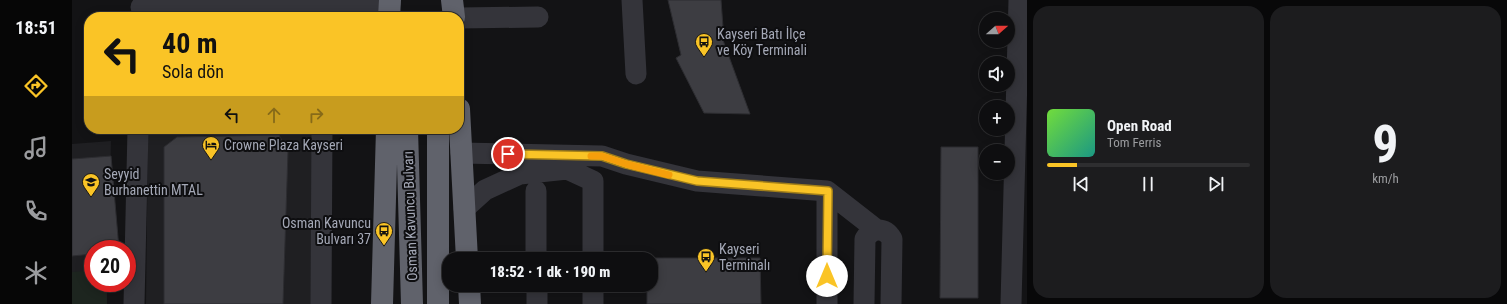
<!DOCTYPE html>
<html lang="tr">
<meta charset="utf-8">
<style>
:root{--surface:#0e0e10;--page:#1c1c1e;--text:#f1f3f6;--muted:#9b9c9f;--line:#2e2e30;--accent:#fac426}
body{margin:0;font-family:"Roboto Condensed",sans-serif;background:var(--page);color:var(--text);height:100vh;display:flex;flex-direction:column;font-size:15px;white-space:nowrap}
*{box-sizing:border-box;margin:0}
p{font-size:13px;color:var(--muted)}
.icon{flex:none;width:22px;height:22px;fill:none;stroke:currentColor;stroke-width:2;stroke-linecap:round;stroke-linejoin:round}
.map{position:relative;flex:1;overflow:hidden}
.drawer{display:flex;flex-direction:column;gap:6px;padding:6px;background:#080809;width:480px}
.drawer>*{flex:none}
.guide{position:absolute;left:12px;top:12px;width:380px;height:122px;border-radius:16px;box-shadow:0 2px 10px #0003,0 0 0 1px var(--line);background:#fac426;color:#111;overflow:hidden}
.needle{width:26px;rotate:69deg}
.controls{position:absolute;left:907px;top:12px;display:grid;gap:8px}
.controls a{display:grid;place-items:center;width:36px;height:36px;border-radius:50%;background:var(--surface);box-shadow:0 2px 10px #0003,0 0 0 1px var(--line);font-size:20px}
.speed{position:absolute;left:12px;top:240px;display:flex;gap:8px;font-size:20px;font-weight:700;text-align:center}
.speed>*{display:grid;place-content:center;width:52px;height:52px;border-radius:50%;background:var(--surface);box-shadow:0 2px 10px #0003,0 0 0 1px var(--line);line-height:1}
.speed .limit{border:6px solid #d22;background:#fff;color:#111}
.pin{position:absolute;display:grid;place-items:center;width:34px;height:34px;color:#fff;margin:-17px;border:2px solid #fff;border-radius:50%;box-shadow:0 1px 4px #0007}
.me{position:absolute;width:44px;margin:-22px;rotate:0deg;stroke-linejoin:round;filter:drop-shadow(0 0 3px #0008)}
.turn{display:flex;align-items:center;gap:14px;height:84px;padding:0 12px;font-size:18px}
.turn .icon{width:52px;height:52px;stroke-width:2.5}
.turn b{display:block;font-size:28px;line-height:34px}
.lanes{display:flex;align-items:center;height:38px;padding:0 12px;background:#0003;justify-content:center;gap:20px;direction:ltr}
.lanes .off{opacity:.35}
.drawer .card{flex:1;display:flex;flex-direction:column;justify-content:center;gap:6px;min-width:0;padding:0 14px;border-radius:16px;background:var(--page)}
.drawer .dial{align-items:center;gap:0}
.dial b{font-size:52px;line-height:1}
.song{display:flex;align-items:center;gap:12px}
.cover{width:48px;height:48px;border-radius:6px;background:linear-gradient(135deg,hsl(100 70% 55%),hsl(170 70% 35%))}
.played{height:4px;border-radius:2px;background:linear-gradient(90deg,var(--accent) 15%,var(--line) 15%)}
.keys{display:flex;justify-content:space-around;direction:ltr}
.drawer .tiles{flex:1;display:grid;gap:6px;grid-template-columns:repeat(2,1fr)}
.trip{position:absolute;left:370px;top:252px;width:216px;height:40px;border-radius:16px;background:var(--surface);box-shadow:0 2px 10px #0003,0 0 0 1px var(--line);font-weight:800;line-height:40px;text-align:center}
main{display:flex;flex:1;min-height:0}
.menu{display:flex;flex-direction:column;width:72px;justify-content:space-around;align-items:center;background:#060606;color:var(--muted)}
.menu .icon{width:28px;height:28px}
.menu .current{color:var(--accent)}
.menu b{font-size:18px;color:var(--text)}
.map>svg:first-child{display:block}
</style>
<main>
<nav class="menu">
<b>18:51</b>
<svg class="icon current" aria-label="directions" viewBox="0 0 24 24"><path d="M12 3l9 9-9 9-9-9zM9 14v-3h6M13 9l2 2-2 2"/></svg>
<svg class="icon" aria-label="music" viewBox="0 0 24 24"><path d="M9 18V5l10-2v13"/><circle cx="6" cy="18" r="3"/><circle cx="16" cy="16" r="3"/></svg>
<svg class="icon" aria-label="phone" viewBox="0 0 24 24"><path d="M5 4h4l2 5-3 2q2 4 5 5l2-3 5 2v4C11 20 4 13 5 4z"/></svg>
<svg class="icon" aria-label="climate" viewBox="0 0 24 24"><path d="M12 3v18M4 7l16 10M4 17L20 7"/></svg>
</nav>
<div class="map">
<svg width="955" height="304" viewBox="0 0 955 304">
<rect width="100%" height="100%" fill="#131315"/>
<path fill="#1f1f22" d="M 76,129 L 242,129 L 241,304 L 74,304 Z
M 39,141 L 36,249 L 21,249 L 21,283 L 35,283 L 35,304 L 0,304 L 0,144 Z"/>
<path fill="#1d251f" d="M 21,270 L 21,283 L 33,283 L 35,304 L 0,304 L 0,272 Z"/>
<path fill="#3d3d42" stroke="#2d2d31" d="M 596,0 L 649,0 L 651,27 L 648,32 L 678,114 L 632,113 L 604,58 L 609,55 Z
M 207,135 L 216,151 L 211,304 L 92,304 L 92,147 L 105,137 Z
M 869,147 L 906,147 L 906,298 L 868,298 Z
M 39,156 L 47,249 L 21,249 L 21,254 L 0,256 L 0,159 Z
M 579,258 L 688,258 L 689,304 L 575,304 L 575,285 L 579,285 Z"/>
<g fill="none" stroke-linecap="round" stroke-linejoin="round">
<path stroke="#34343a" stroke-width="21" d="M 560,0 L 564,74
M 69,7 L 318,4
M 387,18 L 466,17
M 389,153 L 530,156 L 554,164 L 625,181 L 755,191 L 805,230
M 464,191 L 464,259
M 392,209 L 413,190 L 448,174 L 495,169 L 521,181 L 521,259
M 465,285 L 465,304
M 62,304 L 66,129
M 249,304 L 250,129
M 521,304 L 521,285
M 755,304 L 755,191
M 792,304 L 793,239 C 800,227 813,227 820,239 L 819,304
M 939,304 L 947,0"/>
<path stroke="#60626b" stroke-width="22" d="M 380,0 L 382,17
M 317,17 L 318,0
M 387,109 L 395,259
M 335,129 L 340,304
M 366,129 L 366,304
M 397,285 L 398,304
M 310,304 L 315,129"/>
</g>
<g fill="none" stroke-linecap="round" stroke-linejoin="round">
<defs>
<path id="route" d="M 436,154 L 530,156 L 554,164 L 625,181 L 756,191 L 755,276"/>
</defs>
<use href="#route" stroke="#a27f19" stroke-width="10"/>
<use href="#route" stroke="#fac426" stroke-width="7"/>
<path stroke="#f59e0b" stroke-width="7" d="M 519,156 L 530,156 L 554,164 L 597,175"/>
</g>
<defs>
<symbol id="bus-pin" viewBox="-11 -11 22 30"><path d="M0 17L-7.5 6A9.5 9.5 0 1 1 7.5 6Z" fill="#fac426" stroke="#0e0e10"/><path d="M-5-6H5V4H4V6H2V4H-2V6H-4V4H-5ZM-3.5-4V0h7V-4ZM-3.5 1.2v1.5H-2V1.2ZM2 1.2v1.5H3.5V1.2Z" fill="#111"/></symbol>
<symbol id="hotel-pin" viewBox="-11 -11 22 30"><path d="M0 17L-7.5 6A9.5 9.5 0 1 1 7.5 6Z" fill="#fac426" stroke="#0e0e10"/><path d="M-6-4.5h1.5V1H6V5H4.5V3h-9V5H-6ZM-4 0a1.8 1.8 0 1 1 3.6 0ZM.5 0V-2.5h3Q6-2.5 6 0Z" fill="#111"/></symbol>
<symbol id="school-pin" viewBox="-11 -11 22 30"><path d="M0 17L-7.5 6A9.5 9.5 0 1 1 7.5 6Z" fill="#fac426" stroke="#0e0e10"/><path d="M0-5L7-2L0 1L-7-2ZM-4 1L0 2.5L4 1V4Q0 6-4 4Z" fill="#111"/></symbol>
</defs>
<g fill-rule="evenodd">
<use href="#bus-pin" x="622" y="32" width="20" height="27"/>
<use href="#hotel-pin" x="129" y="135" width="20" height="27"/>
<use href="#school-pin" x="9" y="172" width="20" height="27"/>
<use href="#bus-pin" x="302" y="221" width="20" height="27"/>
<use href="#bus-pin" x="624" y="247" width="20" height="27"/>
</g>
<g text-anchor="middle" stroke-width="4" stroke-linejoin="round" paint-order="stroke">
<g font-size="14" fill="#a4a8b6" stroke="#0e0e10" text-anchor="start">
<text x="645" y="39">Kayseri Batı İlçe<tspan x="645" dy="16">ve Köy Terminali</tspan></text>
<text x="152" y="150">Crowne Plaza Kayseri</text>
<text x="32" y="179">Seyyid<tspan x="32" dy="16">Burhanettin MTAL</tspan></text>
<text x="299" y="228" text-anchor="end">Osman Kavuncu<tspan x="299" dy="16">Bulvarı 37</tspan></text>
<text x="647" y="254">Kayseri<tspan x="647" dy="16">Terminalı</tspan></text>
</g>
<g font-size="14" fill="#a4a8b6" stroke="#0e0e10">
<text transform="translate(338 216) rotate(-92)" y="5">Osman Kavuncu Bulvarı</text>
</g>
</g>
</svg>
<div class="controls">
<a><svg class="needle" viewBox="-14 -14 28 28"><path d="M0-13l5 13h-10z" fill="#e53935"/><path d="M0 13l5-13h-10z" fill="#9b9c9f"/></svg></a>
<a><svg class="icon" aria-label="sound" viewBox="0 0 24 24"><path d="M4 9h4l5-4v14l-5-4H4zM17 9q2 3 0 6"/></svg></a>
<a>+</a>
<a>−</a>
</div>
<div class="speed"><div class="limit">20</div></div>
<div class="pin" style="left:436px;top:154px;background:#d93025"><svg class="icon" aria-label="arrive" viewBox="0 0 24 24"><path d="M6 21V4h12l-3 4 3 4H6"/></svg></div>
<svg class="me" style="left:755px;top:276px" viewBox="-20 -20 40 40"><circle r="19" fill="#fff"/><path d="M0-13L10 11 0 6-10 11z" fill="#fac426"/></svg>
<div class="trip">18:52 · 1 dk · 190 m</div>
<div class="guide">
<div class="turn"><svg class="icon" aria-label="left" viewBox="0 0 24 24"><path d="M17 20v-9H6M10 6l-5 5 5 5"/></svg><div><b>40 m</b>Sola dön</div></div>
<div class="lanes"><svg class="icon" aria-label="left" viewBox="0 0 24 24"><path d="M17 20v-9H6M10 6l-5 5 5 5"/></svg><svg class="icon off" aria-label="ahead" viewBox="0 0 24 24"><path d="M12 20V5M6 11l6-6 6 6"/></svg><svg class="icon off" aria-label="right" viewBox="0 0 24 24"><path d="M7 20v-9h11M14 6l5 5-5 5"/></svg></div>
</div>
</div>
<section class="drawer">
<div class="tiles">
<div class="card">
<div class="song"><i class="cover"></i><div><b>Open Road</b><p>Tom Ferris</p></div></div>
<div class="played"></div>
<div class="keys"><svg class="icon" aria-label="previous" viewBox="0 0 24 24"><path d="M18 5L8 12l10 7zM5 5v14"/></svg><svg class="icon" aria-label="pause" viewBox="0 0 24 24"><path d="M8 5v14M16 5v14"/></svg><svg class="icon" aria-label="next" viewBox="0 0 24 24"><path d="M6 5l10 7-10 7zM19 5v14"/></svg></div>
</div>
<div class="card dial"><b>9</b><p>km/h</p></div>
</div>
</section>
</main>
